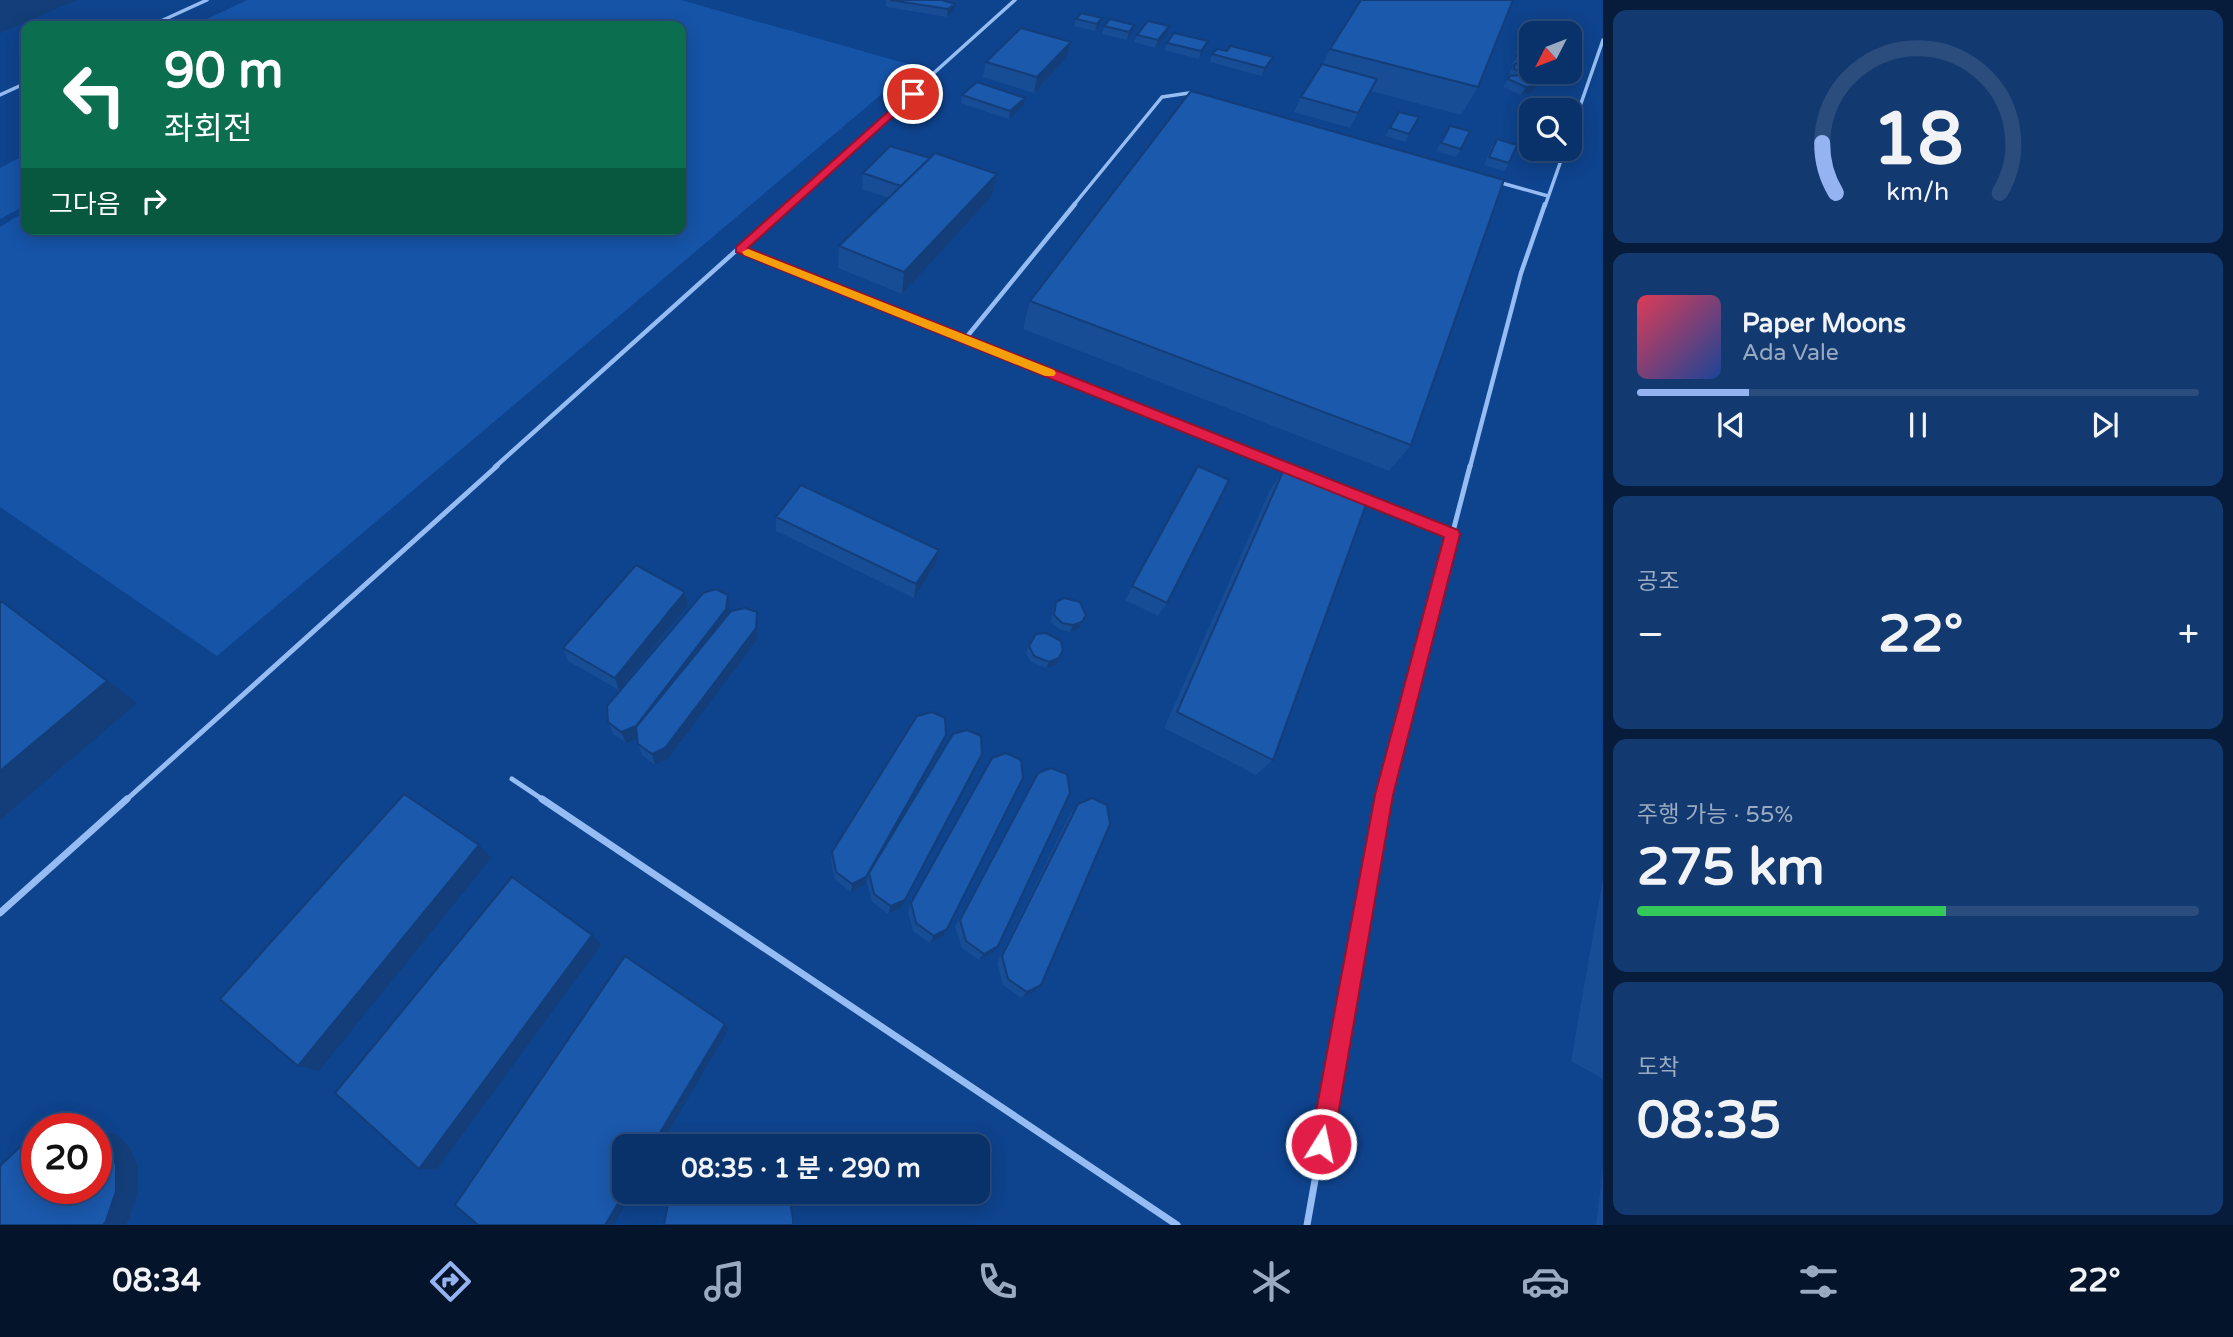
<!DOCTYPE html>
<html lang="ko">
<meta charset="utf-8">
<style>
:root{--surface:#0a326a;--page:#133a70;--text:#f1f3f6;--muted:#99aac1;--line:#2a4d7e;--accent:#95b2f1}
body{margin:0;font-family:"Varela Round","Noto Sans KR",sans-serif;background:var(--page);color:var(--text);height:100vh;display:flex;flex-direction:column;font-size:26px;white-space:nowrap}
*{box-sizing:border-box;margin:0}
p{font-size:23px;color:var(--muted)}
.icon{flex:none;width:38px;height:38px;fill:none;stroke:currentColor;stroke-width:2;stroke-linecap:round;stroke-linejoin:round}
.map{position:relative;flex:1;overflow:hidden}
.details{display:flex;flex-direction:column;gap:10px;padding:10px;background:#061c3a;width:630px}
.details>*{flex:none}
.banner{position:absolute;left:21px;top:21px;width:665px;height:214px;border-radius:14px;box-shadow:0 4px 18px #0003,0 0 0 2px var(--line);background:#0b6e4f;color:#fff;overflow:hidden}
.needle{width:46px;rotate:228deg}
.buttons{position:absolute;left:1519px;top:21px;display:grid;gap:14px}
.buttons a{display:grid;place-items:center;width:63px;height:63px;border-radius:14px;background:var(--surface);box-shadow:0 4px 18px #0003,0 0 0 2px var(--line);font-size:35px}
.speed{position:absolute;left:21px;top:1113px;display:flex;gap:14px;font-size:35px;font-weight:700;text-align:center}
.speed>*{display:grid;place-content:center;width:91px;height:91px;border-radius:50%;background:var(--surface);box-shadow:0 4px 18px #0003,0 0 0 2px var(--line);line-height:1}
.speed .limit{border:10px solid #d22;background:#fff;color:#111}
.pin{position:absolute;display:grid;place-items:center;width:60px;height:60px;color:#fff;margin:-30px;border:4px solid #fff;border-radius:50%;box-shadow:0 2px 7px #0007}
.me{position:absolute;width:77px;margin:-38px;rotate:10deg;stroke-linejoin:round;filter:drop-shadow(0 0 5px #0008)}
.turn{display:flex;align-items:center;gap:24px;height:147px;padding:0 28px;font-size:32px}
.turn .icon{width:91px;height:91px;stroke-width:2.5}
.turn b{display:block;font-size:49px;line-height:60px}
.then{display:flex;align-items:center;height:66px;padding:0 28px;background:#0003;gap:14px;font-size:26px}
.big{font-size:52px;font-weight:700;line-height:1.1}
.details .widget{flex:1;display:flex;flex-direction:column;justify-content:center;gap:10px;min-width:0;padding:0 24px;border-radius:14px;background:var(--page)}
.details .dial{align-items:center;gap:0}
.dial svg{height:182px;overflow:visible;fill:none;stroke:var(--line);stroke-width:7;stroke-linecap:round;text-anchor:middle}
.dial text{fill:var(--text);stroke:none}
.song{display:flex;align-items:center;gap:21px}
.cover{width:84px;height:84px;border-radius:10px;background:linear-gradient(135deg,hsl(350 70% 55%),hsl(220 70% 35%))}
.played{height:7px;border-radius:4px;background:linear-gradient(90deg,var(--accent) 20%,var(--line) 20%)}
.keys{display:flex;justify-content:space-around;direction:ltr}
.heat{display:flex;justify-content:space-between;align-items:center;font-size:38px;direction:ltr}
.charge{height:10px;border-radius:5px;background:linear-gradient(90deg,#34c759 55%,var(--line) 0)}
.trip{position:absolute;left:612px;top:1134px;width:378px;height:70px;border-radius:14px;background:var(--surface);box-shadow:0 4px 18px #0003,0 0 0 2px var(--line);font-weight:700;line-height:70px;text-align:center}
.tabs{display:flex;height:112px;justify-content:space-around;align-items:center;background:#04142a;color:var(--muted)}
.tabs .icon{width:49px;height:49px}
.tabs .selected{color:var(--accent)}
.tabs b{font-size:32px;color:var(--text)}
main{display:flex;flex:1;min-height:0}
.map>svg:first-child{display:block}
</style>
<main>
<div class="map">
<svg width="1603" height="1225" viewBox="0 0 1603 1225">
<rect width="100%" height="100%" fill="#0e438d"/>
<path fill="#1654a8" d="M 247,0 L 681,0 L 915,66 L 217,656 L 0,507 L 0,227 L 26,211 L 26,229 L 681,229 L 681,26 L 192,26 Z
M 19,158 L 26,162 L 26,205 L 0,219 L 0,168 Z"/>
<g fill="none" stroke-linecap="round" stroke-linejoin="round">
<path stroke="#95bdf3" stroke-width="3.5" d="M 150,26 L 207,0
M 0,95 L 26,83
M 1570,135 L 1603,40
M 1498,182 L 1548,196
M 786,206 L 1015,0
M 1073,206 L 1162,97 L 1189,93 L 1196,95
M 1545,206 L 1565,149"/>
<path stroke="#95bdf3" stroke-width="4.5" d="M 740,249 L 1286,467
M 965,339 L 1075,204
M 495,467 L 788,204
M 1470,467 L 1521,273 L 1545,204"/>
<path stroke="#95bdf3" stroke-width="5" d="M 1281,466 L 1452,534
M 512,779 L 545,801
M 125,801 L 497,466
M 1383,801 L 1470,466"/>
<path stroke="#95bdf3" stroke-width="7" d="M 542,799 L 1177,1225
M 0,913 L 127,799
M 1307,1225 L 1383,799"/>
</g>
<path fill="#174d95" d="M 886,0 L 942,0 L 955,4 L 954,11 L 947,17 L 886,7 Z
M 1081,13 L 1100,25 L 1095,31 L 1074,26 L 1076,19 Z
M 1134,25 L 1132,33 L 1127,40 L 1102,34 L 1104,26 Z
M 1169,26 L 1167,34 L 1155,48 L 1134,42 L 1137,35 Z
M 1531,33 L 1531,72 L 1540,73 L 1535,81 L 1536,86 L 1531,93 L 1521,95 L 1503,87 L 1509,77 L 1510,72 L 1514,65 L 1512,64 L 1518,55 L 1515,52 L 1522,43 L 1519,41 L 1524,34 Z
M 1208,41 L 1205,49 L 1199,59 L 1164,50 L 1167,43 Z
M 1071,42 L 1067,57 L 1034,93 L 983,77 L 986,62 Z
M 1330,49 L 1478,87 L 1461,115 L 1371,91 L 1350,128 L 1294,112 L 1301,97 L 1323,64 Z
M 1227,51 L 1273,57 L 1269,65 L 1261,76 L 1210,62 L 1212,54 Z
M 962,95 L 1023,106 L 1009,119 L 961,103 Z
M 1399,112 L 1419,117 L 1405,142 L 1385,136 Z
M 1450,126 L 1461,149 L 1456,157 L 1436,151 Z
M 1497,139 L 1509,163 L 1504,171 L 1484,165 L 1491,147 Z
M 930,158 L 997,174 L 992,196 L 902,294 L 838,268 L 839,246 L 889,198 L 862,189 L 863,173 Z
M 1030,301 L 1411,445 L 1389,471 L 1023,329 Z
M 1198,466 L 1167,603 L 1158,616 L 1125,600 Z
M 1284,469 L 1273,760 L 1256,775 L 1164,728 L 1270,490 Z
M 776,517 L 939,550 L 936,563 L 914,598 L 776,531 Z
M 685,592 L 688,605 L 619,690 L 568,661 L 563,648 Z
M 728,595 L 730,608 L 729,614 L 757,612 L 758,625 L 757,640 L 668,759 L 655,765 L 642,755 L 638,744 L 637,738 L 626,743 L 613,734 L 608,722 Z
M 1056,602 L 1086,615 L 1079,629 L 1070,632 L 1059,629 L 1051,622 L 1053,609 Z
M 1029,646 L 1063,650 L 1056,665 L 1046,668 L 1031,662 L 1026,653 Z
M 946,735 L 942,746 L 888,841 L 982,754 L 978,765 L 902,907 L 888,914 L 872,902 L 867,882 L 868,877 L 864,885 L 851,892 L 835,880 L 831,861 L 832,852 Z
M 1032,783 L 992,953 L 979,960 L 962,948 L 955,927 Z
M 1078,804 L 1041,985 L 1035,991 L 1021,998 L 1003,985 L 997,963 L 1070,814 Z
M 1603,878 L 1603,1079 L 1571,1061 Z
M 911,903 L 947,929 L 943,936 L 930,943 L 913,931 L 908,911 Z
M 96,1130 L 115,1133 L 130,1147 L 138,1166 L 138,1191 L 129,1219 L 96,1188 Z
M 1603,1169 L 1603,1225 L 1596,1225 Z"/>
<path fill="#133e79" d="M 0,0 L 77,0 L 0,33 Z
M 955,4 L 954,11 L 947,17 L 948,9 Z
M 1102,18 L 1100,25 L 1095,31 L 1097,24 Z
M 1134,25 L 1132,33 L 1127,40 L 1129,32 Z
M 1169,26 L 1167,34 L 1155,48 L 1158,40 Z
M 1208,41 L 1205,49 L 1199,59 L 1201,51 Z
M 1071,42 L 1067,57 L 1034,93 L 1037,77 Z
M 1273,57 L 1269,65 L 1261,76 L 1265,68 Z
M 1540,73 L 1535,81 L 1525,83 L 1530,75 Z
M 1536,86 L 1531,93 L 1521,95 L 1526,87 Z
M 1025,98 L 1023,106 L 1009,119 L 1010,111 Z
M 997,174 L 992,196 L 902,294 L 904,272 Z
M 939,550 L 936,563 L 914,598 L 916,584 Z
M 685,592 L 688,605 L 619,690 L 615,678 Z
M 728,595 L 730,608 L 728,622 L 640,737 L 626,743 L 621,732 Z
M 0,599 L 137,703 L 0,820 Z
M 757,612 L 758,625 L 757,640 L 668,759 L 655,765 L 652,754 Z
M 1082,622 L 1079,629 L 1070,632 L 1073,625 Z
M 1063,650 L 1056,665 L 1046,668 L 1049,662 Z
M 946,735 L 942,746 L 869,875 L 869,873 L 864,885 L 851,892 L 852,884 Z
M 982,754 L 978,765 L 902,907 L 888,914 L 891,906 Z
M 479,845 L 491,858 L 319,1071 L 298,1066 Z
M 947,929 L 943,936 L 930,943 L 934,936 Z
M 592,935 L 601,945 L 437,1169 L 419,1169 Z
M 998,946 L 992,953 L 979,960 L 984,954 Z
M 1041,985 L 1035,991 L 1021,998 L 1027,992 Z
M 725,1024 L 728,1030 L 660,1146 L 652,1146 Z
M 96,1132 L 115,1133 L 130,1147 L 138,1166 L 138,1191 L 129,1219 L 125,1225 L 103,1225 Z
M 625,1192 L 633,1192 L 613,1225 L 605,1225 Z"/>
<path fill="#1b59ad" stroke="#133e79" stroke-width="2" d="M 890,0 L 942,0 L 955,4 L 948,9 Z
M 1361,0 L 1513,0 L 1478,87 L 1330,49 Z
M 1081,13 L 1102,18 L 1097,24 L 1076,19 Z
M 1110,19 L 1134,25 L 1129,32 L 1104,26 Z
M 1148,21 L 1169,26 L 1158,40 L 1137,35 Z
M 1021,28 L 1071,42 L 1037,77 L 986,62 Z
M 1532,29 L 1545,32 L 1546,33 L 1531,33 L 1531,38 L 1524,34 Z
M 1174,33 L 1208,41 L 1201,51 L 1167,43 Z
M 1524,41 L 1531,41 L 1531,72 L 1540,72 L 1540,73 L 1530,75 L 1514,69 L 1515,64 L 1527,63 L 1517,56 L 1522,52 L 1530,52 L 1520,44 Z
M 1231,46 L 1273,57 L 1265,68 L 1212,54 L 1217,49 L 1227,51 Z
M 1322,64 L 1377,79 L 1358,113 L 1301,97 Z
M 1521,75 L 1536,81 L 1536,86 L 1526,87 L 1508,79 L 1510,76 Z
M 977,82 L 1025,98 L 1010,111 L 962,95 Z
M 1191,91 L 1504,180 L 1411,445 L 1030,301 Z
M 1399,112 L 1419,117 L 1409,134 L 1390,128 Z
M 1450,126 L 1470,131 L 1461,149 L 1441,143 Z
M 1497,139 L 1517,145 L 1509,163 L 1489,157 Z
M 890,146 L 930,158 L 901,186 L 863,173 Z
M 935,153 L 997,174 L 904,272 L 839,246 Z
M 1198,466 L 1229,480 L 1167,603 L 1132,586 Z
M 1284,469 L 1367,502 L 1273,760 L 1177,712 Z
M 801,485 L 939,550 L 916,584 L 776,517 Z
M 636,565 L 685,592 L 615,678 L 563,648 Z
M 716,589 L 728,595 L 726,609 L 636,726 L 621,732 L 608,722 L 607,706 L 703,593 Z
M 1064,598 L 1080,602 L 1086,615 L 1082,622 L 1073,625 L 1062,623 L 1054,615 L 1056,602 Z
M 0,600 L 107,681 L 0,771 Z
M 745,608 L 757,612 L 756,628 L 665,748 L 652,754 L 638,744 L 636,727 L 731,611 Z
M 1046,633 L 1061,641 L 1063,650 L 1059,658 L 1049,662 L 1034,656 L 1029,646 L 1036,634 Z
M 932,712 L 945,718 L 946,735 L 866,877 L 852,884 L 836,872 L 832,852 L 917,716 Z
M 967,730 L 981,736 L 982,754 L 905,900 L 891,906 L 874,894 L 869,873 L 953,734 Z
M 1006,753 L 1021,760 L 1023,778 L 947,929 L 934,936 L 916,923 L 911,903 L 992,758 Z
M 1051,768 L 1067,774 L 1070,793 L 998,946 L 984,954 L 966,941 L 960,920 L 1038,773 Z
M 404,794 L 479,845 L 298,1066 L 220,999 Z
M 1092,798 L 1107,805 L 1110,824 L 1041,985 L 1027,992 L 1008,979 L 1002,956 L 1078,804 Z
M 512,877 L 592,935 L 419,1169 L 335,1093 Z
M 625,956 L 725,1024 L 652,1146 L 625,1146 L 625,1192 L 605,1225 L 478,1225 L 455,1205 Z
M 96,1134 L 108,1145 L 116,1165 L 116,1191 L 106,1221 L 103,1225 L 0,1225 L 0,1166 L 22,1145 L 37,1138 L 37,1188 L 96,1188 Z
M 673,1192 L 788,1192 L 793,1218 L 793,1225 L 664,1225 L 669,1198 Z"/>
<path fill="#e11d48" stroke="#92132f" stroke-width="2" d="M 910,92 L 918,94 L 748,248 L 1458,530 L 1460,534 L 1393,795 L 1333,1144 L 1329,1152 L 1321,1156 L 1314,1152 L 1310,1144 L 1375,795 L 1444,537 L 736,252 L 736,247 Z"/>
<path fill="#f59e0b" d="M 748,249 L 1054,370 L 1056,373 L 1054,376 L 1045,376 L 744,255 L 742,252 Z"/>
</svg>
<div class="buttons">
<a><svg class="needle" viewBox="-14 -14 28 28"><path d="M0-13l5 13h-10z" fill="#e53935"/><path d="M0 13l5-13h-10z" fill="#99aac1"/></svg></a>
<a><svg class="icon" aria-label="search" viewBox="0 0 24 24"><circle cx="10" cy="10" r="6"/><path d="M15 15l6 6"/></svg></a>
</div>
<div class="speed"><div class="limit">20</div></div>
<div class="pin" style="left:913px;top:94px;background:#d93025"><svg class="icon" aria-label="arrive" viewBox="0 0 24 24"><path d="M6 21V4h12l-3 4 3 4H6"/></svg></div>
<svg class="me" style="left:1321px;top:1144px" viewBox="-20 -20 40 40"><circle r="17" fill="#e11d48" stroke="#fff" stroke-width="3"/><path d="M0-11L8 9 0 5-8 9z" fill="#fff"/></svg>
<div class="trip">08:35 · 1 분 · 290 m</div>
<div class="banner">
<div class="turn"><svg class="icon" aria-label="left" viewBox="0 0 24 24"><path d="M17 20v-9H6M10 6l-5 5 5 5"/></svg><div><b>90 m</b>좌회전</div></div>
<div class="then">그다음<svg class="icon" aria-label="right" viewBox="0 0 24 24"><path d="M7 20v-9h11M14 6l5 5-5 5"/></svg></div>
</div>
</div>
<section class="details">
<div class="widget dial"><svg viewBox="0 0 100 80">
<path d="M14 69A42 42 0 1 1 86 69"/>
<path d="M14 69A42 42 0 0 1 8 47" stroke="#95b2f1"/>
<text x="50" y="56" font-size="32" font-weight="700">18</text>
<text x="50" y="72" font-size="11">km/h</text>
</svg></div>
<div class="widget">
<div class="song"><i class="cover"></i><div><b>Paper Moons</b><p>Ada Vale</p></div></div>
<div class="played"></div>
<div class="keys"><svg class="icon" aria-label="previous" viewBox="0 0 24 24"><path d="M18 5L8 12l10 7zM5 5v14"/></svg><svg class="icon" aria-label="pause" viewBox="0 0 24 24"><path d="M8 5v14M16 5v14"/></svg><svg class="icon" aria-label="next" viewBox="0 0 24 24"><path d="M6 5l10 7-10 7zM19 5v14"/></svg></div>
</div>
<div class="widget"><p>공조</p>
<div class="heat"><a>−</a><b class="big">22°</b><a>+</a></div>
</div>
<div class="widget"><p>주행 가능 · 55%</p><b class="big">275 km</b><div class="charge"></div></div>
<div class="widget"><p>도착</p><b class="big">08:35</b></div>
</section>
</main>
<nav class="tabs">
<b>08:34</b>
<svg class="icon selected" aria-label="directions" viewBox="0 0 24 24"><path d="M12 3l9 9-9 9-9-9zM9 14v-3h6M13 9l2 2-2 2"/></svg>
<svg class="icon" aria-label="music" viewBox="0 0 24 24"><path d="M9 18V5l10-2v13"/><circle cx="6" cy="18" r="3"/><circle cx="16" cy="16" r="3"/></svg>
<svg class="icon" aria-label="phone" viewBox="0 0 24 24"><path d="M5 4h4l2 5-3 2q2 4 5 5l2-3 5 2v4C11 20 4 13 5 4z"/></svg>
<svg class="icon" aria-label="climate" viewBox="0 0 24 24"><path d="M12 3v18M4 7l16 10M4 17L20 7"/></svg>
<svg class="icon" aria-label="car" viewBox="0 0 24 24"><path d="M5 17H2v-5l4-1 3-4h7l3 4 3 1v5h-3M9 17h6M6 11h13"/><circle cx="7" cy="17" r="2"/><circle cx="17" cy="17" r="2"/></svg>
<svg class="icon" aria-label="filters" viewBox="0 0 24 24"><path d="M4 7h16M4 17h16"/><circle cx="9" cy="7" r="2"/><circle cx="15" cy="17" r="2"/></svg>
<b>22°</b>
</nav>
